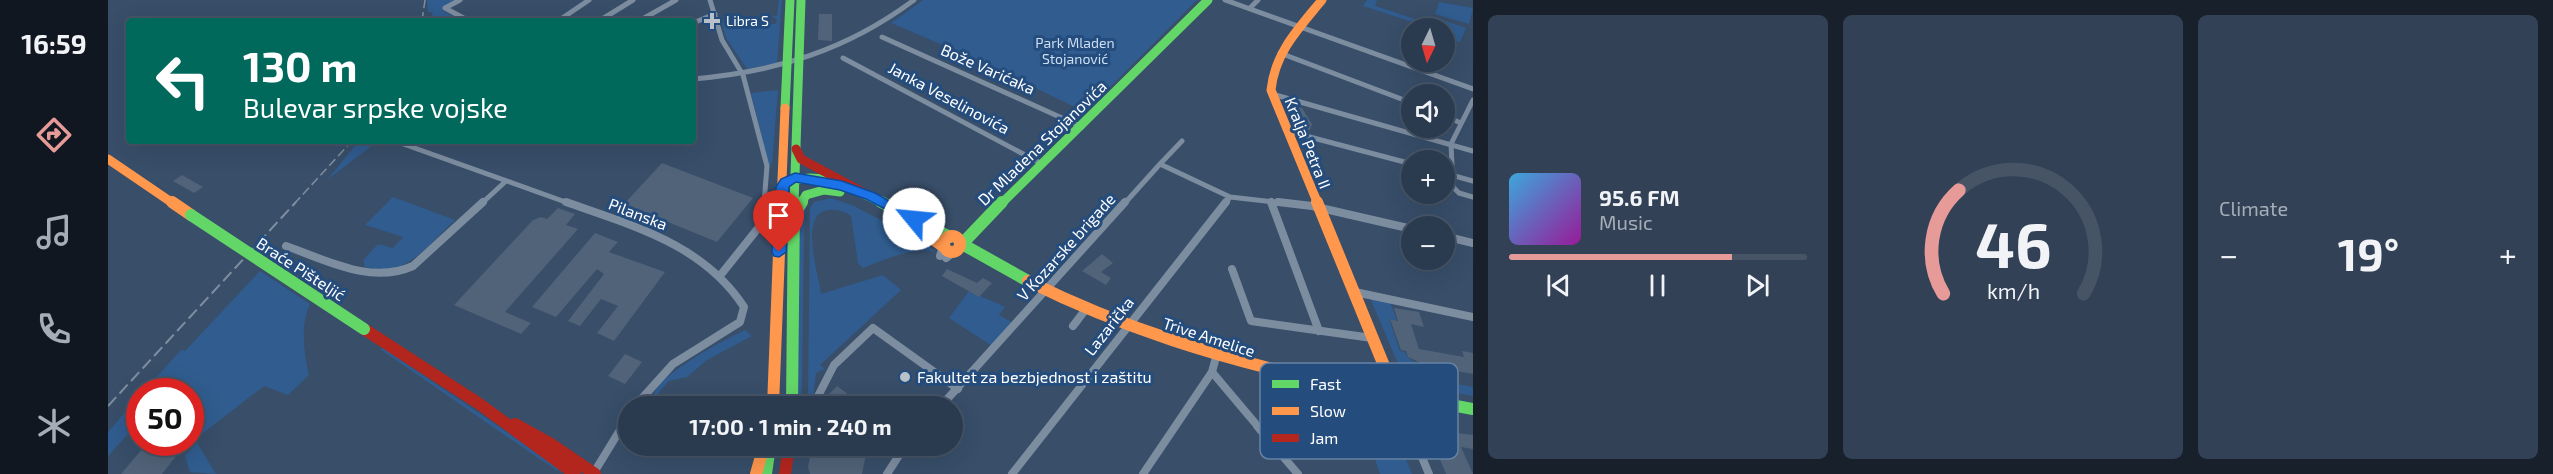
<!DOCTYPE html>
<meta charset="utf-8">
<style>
:root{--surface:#2a3a4f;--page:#324156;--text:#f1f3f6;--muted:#a5adb7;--line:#465466;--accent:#e69b98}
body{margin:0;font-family:"Exo 2",sans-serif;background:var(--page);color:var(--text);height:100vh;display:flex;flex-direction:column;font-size:22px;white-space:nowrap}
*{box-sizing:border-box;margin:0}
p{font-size:20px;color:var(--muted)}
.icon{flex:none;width:33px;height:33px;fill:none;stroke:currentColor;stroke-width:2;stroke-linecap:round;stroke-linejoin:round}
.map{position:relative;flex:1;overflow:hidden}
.panel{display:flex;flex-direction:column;gap:15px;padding:15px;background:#17202b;width:1080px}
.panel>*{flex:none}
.banner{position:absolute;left:18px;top:18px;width:570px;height:126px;border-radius:6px;box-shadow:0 6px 24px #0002,0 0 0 2px var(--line);background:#00695c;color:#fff;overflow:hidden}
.needle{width:39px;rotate:185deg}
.buttons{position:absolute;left:1293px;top:18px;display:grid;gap:12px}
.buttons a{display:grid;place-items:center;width:54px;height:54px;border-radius:50%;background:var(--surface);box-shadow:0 6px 24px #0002,0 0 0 2px var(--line);font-size:30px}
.speed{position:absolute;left:18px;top:378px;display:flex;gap:12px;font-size:30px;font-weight:700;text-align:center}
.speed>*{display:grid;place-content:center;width:78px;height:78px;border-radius:50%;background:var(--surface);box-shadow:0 6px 24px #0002,0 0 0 2px var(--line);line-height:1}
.speed .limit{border:9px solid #d22;background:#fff;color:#111}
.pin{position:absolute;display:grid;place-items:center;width:51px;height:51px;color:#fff;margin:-62px -26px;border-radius:50% 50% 50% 0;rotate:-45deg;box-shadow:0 0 6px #0007}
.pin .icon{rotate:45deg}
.me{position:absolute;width:66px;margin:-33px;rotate:298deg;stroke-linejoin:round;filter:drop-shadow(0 0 4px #0008)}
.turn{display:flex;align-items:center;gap:21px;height:126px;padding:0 18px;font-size:27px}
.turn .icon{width:78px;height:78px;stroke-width:2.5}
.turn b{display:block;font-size:42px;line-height:51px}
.big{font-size:45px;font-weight:700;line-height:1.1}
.panel .widget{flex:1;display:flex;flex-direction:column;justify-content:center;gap:9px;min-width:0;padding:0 21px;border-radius:9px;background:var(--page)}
.panel .dial{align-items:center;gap:0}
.dial svg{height:156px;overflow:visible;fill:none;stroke:var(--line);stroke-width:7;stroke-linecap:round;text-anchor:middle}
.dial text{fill:var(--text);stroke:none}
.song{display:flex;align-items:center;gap:18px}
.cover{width:72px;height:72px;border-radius:9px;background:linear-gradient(135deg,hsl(200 70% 55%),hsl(300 70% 35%))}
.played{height:6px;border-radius:3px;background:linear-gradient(90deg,var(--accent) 75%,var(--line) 75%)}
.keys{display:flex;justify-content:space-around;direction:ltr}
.heat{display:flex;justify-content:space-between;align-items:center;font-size:33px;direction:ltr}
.panel .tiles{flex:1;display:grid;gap:15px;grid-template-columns:repeat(3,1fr)}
.trip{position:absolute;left:510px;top:396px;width:345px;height:60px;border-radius:30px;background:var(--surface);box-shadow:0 6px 24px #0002,0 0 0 2px var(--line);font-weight:700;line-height:60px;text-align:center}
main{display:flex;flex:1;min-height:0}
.tab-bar{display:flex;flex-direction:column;width:108px;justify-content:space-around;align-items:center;background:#111720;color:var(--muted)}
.tab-bar .icon{width:42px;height:42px}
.tab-bar .selected{color:var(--accent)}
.tab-bar b{font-size:27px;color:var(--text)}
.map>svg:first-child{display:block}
</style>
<main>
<nav class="tab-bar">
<b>16:59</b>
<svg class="icon selected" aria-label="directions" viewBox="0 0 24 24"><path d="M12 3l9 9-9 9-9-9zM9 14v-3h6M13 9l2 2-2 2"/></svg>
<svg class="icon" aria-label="music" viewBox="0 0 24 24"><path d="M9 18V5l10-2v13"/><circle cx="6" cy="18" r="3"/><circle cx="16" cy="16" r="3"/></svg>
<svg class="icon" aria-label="phone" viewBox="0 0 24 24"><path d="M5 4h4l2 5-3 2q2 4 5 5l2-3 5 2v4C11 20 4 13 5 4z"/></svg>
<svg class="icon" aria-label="climate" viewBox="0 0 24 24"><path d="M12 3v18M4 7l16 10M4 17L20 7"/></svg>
</nav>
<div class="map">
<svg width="1365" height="474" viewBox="0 0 1365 474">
<rect width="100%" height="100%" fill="#384e69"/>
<path fill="#305c8f" d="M 319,0 L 349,0 L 335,7 L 335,11 L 354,21 L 322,21 L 325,12 L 320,12 Z
M 671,0 L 674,0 L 669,63 L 639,69 L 618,38 L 614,23 L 668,24 L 669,20 L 665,16 L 669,16 Z
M 815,0 L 1089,0 L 977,112 L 870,60 L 783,23 Z
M 1259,0 L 1269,0 L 1267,6 L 1322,24 L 1326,17 L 1358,28 L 1352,42 L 1337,39 L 1336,28 L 1316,28 L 1317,26 L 1255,6 Z
M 1331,2 L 1365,8 L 1361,24 L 1327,14 Z
M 670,90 L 664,164 L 661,166 L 643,93 Z
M 251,141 L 270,141 L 219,180 Z
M 285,197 L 347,220 C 320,245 298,279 257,267 L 255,260 L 270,244 L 285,248 L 295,237 L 257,225 Z
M 723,198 L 744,205 L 819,244 L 828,252 C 806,246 779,259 755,268 L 750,263 L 743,216 C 736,211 730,209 721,210 C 689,213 712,279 713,294 L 775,275 L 793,290 L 712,365 L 717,369 L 708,373 L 705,398 L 700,398 L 702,208 L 706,202 Z
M 699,199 L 696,233 L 694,387 L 693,394 L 690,394 L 690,217 Z
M 152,271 L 202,304 C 192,324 196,354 201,375 L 180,395 L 156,386 L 91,436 L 83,434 L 82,392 L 36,391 L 73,350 L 77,351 Z
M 861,291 L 897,307 L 891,315 L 905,323 L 884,346 L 841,318 Z
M 1262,298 L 1282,302 L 1289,320 L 1281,319 L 1292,351 L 1297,352 C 1300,360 1306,362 1314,364 L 1320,379 L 1365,387 L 1365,396 L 1308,385 L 1294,373 Z
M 637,330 L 644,336 L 599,360 L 579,377 L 561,381 L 550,393 L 578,406 L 569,406 L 546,395 C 551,374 616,340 637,330 Z
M 275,348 L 452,468 L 450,471 L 430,458 L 272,349 Z
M 31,396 L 31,422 L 0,456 L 0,432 Z
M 89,443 L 108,474 L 82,472 L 77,456 Z
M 1265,454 L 1298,459 L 1304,474 L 1272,474 Z"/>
<path fill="#516379" d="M 711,14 L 724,14 L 724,41 L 710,40 Z
M 1180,106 L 1194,108 L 1204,124 L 1202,130 L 1191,129 Z
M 554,163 L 645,198 L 609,242 L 516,204 Z
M 74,175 L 95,187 L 86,193 L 65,181 Z
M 450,208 L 467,214 L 458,225 L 470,229 L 397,312 L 423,323 L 413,334 L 346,305 L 425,220 L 433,217 L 439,219 Z
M 487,233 L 510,242 L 501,252 L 557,272 L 506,341 L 489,333 L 510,306 L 493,299 L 472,326 L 460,321 L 496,274 L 489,269 L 448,317 L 424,307 Z
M 994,254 L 1005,263 L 993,272 L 1003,278 L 998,285 L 974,271 Z
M 839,269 L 869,283 L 875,278 L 884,283 L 871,297 L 834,276 Z
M 1286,308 L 1311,312 L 1316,327 L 1303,324 L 1311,349 L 1356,357 L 1354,351 L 1365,353 L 1365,374 L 1317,365 L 1300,357 L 1298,351 L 1293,350 L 1282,319 L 1290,321 Z
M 517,354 L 534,362 L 517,384 L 500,376 Z
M 729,386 L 748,400 L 741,406 L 721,406 L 714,401 Z
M 1324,430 L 1365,435 L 1365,449 L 1353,447 L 1365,474 L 1338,474 L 1320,431 Z
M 40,442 L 79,442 L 54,474 L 13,474 Z
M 704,446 L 755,446 L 758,454 L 754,474 L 702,474 L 700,467 Z"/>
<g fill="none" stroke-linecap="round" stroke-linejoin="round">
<path stroke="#7d8da0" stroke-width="5" d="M 352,0 L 337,8 L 361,21
M 602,0 L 614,40 L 635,75 L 659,166 L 656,204
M 1117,0 L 1365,89
M 1142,8 L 1150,0
M 450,21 L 481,0
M 491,21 L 525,0
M 531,21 L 568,0
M 585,23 L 607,14
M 774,37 L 974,127
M 1172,53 L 1304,103
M 735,58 L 934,164
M 585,79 C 668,72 739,50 806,0
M 1164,94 L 1365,151
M 1365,100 L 1343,144 L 1345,187 L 1351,193 L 1365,197
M 1336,116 L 1353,123
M 1179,131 L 1304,164
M 287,141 L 463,204
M 1052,164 L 1074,141
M 1336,173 L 1365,181
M 1163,201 L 1164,204
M 373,204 L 398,181
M 1016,204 L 1052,164 L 1122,197 L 1183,204
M 1117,204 L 1122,197"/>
<path stroke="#7d8da0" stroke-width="8" d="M 458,202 C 525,226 595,244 636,307 L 632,322 L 565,364 L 527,406
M 1163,202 L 1211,331
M 1170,202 L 1204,206 L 1304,229
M 1336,236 L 1365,243
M 178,246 C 218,260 263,285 305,266 L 375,202
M 832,256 L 835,246
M 838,258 L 846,252
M 1124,269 L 1143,321 L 1264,338
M 611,277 L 651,227 L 656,202
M 1247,292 L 1365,317
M 965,326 L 978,309
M 1104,372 L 1147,423
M 1288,395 L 1321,474
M 709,398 L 726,365 L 765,328 L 850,389
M 833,406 L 1017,202
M 1149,426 L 1190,474
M 485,474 L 520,417
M 779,474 L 797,446
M 904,474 L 1118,202
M 1035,474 L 1104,372 L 1108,357"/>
<path stroke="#63d668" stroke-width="9" d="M 677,108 L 682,0
M 674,187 C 703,164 747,190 776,204
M 686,204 L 693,0
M 693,204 L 698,195 L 716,190 L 732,192
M 893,204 L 1100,0"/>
<path stroke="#63d668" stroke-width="12" d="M 773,202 L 842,237
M 894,202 L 854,244 L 920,281
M 688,212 L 694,202
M 1215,381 L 1365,409
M 684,406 L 686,202
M 658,474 L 662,446"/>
<path stroke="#ff974d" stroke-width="9" d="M 0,159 L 66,204
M 673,204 L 677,108
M 1210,204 L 1163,90 C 1167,52 1191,28 1214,0"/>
<path stroke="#ff974d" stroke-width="12" d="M 64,202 L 83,215
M 1209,202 L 1288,395
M 814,231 L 835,246
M836 244a8 8 0 1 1 16 0a8 8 0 1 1-16 0Z
M 920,281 C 1014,328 1112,358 1215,381
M 665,406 L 673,202
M 648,474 L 656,446"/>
<path stroke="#b3261e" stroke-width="9" d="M 688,149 L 693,159 L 762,196"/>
<path stroke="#b3261e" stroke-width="12" d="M 256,329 L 370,403 L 467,474
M 407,424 L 443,444 L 487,474
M 677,474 L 681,446"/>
<path stroke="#7f8e9f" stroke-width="1.5" stroke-dasharray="9 4" stroke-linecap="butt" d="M 314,21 L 317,0
M 186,204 L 244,141"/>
<path stroke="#7f8e9f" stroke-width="2" stroke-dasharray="12 5" stroke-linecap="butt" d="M 0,406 L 188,202"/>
<path stroke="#63d668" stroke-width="12" d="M 83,215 L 256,329"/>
</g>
<path fill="#1a73e8" stroke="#114b97" stroke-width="1.5" d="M 687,173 L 734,181 L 767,193 L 813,219 L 806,224 L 758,199 L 732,190 L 688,182 L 681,187 L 678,252 L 671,257 L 666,256 L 664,252 L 668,187 L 673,179 Z"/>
<g fill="#b9c1ca" stroke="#244c7d" stroke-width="2">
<path d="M601 12h6v6h6v6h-6v6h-6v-6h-6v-6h6z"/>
<circle cx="797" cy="377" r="6"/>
</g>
<g text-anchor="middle" stroke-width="6" stroke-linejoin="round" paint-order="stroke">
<g font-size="14" fill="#fff" stroke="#244c7d" text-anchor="start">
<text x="618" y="26">Libra S</text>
</g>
<g font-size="14" fill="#ccdff4" stroke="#244c7d">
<text x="967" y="48">Park Mladen<tspan x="967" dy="16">Stojanović</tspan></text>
</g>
<g font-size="16" fill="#fff" stroke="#244c7d">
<text transform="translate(880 69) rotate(24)" y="6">Bože Varićaka</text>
<text transform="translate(841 98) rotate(28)" y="6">Janka Veselinovića</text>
<text transform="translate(934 143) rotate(-44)" y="6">Dr Mladena Stojanovića</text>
<text transform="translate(1200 143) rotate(68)" y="6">Kralja Petra II</text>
<text transform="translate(530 214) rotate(21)" y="6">Pilanska</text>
<text transform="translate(958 247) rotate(-48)" y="6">V Kozarske brigade</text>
<text transform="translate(193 269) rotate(33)" y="6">Braće Pišteljić</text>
<text transform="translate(1001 326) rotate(-52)" y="6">Lazarička</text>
<text transform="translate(1101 337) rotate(18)" y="6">Trive Amelice</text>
</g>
<g font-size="16" fill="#fff" stroke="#244c7d" text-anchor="start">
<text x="809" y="383">Fakultet za bezbjednost i zaštitu</text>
</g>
</g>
<rect x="1152" y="363" width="198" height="96" rx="9" fill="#244c7d" stroke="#6682a4" stroke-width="1.5"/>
<rect x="1164" y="380" width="27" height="8" fill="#63d668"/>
<rect x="1164" y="407" width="27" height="8" fill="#ff974d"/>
<rect x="1164" y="434" width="27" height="8" fill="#b3261e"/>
<g font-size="16" fill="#fff">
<text x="1202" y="390">Fast</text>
<text x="1202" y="417">Slow</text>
<text x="1202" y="444">Jam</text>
</g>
</svg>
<div class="buttons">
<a><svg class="needle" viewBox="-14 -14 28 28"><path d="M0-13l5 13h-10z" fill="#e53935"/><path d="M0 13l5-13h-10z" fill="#a5adb7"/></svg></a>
<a><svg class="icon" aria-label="sound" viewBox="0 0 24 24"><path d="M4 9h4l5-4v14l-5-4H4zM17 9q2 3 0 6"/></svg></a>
<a>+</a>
<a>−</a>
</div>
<div class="speed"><div class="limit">50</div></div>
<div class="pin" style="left:671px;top:252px;background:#d93025"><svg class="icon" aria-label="arrive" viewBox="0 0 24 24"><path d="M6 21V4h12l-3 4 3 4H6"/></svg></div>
<svg class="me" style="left:806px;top:219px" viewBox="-20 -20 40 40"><circle r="19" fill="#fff"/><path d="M0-13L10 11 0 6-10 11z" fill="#1a73e8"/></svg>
<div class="trip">17:00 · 1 min · 240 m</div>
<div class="banner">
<div class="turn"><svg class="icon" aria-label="left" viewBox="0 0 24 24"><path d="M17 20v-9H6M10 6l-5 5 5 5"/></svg><div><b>130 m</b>Bulevar srpske vojske</div></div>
</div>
</div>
<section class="panel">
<div class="tiles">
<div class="widget">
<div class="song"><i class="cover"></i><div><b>95.6 FM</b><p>Music</p></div></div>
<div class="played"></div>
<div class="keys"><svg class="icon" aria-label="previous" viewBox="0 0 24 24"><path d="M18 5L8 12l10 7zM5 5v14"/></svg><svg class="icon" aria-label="pause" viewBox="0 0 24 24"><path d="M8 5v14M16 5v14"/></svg><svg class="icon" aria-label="next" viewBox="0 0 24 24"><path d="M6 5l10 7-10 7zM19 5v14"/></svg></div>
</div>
<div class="widget dial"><svg viewBox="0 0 100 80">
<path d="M14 69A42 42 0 1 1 86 69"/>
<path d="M14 69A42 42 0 0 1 22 16" stroke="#e69b98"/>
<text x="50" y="56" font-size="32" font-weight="700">46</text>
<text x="50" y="72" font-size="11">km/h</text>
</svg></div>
<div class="widget"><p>Climate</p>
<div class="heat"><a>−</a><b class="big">19°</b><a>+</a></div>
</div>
</div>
</section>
</main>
